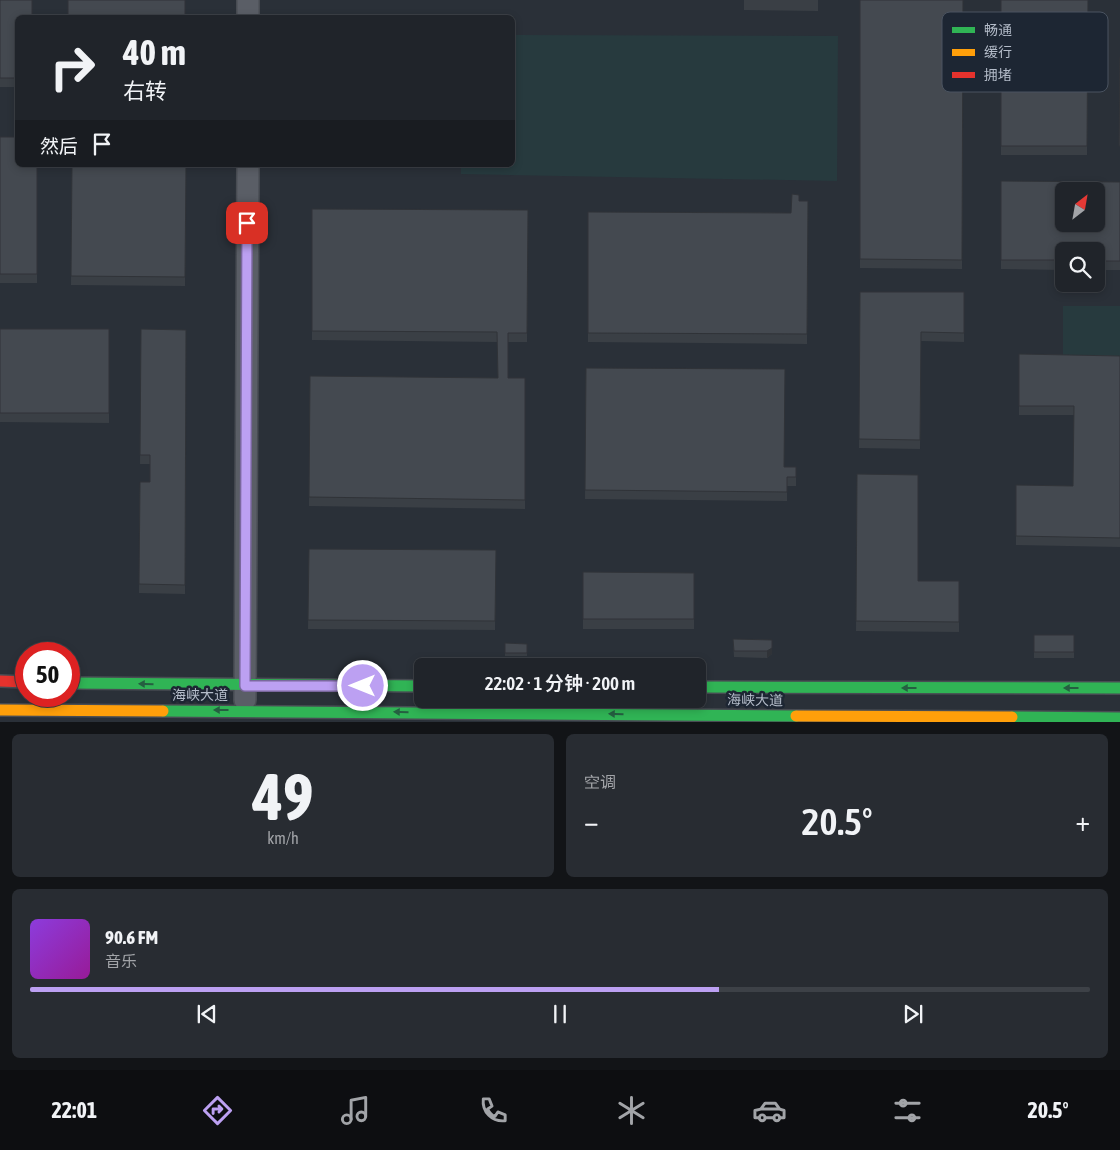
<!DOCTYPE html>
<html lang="zh">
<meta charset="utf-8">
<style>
:root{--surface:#20242a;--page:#282c32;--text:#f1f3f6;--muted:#a2a4a8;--line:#3d4147;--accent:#bca0f2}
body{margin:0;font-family:"Asap Condensed","Noto Sans SC",sans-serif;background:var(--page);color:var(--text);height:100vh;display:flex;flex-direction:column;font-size:19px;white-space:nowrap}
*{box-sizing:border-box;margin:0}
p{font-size:16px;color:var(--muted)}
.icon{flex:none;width:28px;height:28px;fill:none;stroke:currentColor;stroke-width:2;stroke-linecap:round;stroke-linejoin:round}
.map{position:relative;height:722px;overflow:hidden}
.sheet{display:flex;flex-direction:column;gap:12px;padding:12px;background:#121417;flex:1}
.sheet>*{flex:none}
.hud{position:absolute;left:15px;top:15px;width:500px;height:152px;border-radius:8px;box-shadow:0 2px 8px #0003,0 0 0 1px var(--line);background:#20242a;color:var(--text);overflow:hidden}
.needle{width:32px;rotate:31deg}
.buttons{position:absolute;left:1055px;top:182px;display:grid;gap:10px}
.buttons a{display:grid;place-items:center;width:50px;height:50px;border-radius:8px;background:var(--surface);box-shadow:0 2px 8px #0003,0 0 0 1px var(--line);font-size:25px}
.speed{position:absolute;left:15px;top:642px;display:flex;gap:10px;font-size:25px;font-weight:700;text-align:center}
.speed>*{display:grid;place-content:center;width:65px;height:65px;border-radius:50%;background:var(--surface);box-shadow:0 2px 8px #0003,0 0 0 1px var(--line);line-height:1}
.speed .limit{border:8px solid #d22;background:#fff;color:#111}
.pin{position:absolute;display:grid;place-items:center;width:42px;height:42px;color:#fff;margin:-21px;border-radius:10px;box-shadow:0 2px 8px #0006}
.me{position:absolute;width:55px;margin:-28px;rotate:270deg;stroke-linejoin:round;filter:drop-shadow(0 0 4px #0008)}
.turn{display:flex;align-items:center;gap:18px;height:105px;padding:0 25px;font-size:22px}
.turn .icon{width:65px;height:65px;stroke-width:2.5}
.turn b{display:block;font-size:35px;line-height:42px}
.then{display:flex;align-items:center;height:48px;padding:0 25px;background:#0003;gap:10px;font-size:19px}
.big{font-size:38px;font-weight:600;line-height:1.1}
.sheet .card{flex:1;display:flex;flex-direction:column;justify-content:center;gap:8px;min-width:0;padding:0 18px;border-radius:8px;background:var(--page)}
.sheet .dial{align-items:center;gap:0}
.dial b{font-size:65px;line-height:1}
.song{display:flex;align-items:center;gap:15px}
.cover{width:60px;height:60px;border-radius:8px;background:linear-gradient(135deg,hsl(270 70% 55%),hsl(300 70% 35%))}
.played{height:5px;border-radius:2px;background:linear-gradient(90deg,var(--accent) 65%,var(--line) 65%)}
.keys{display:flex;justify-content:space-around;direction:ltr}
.heat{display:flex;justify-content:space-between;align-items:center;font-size:28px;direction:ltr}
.sheet .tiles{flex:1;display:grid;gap:12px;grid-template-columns:1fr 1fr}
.card:last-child{grid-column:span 2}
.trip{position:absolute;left:414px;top:658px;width:292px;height:50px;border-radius:8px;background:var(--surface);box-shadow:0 2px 8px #0003,0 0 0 1px var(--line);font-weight:600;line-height:50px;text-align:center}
.dock{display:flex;height:80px;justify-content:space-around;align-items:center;background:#0d0e11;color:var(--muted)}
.dock .icon{width:35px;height:35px}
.dock .on{color:var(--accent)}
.dock b{font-size:22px;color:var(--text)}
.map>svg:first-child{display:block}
</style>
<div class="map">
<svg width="1120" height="723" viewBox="0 0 1120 723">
<rect width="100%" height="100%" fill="#2a3038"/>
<path fill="#273a3e" d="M 513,35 L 838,36 L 837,181 L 461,174 L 461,165 L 512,165 Z
M 1063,306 L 1120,306 L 1120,360 L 1063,360 Z"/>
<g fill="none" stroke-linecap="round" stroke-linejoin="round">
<defs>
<path id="street" d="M 248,18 L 248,0
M 245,700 L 248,165"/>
<path id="fast" d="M 69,683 L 422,686
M 698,687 L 1120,688
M 163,711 L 796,716
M 1012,717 L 1120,718"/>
<path id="slow" d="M 0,710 L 163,711
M 796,716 L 1012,717"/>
<path id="jam" d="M 0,681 L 26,682"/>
</defs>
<use href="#street" stroke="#484c53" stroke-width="24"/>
<use href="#fast" stroke="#484c53" stroke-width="14"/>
<use href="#slow" stroke="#484c53" stroke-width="14"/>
<use href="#jam" stroke="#484c53" stroke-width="14"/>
<use href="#street" stroke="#5a5e66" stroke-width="21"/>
<use href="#fast" stroke="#30b455" stroke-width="11"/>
<use href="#slow" stroke="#ff9f0a" stroke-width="11"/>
<use href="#jam" stroke="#e5322d" stroke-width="11"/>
</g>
<path fill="#3a3f45" d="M 0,0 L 18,18 L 18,87 L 0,87 Z
M 744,0 L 818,0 L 818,11 L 744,10 Z
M 860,0 L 963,0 L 962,269 L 860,268 Z
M 1001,0 L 1088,0 L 1087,155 L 1001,155 Z
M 0,137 L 37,165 L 37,283 L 0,283 Z
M 72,165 L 186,165 L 185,286 L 71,285 Z
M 1001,181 L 1120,182 L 1120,270 L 1096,270 L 1096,251 L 1064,251 L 1064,270 L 1001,269 Z
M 799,201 L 808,201 L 807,344 L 588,342 L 588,212 L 791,213 Z
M 312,209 L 528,210 L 527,342 L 508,342 L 508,378 L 525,378 L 525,509 L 309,506 L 310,376 L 498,378 L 497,342 L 312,340 Z
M 860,292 L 964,292 L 964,342 L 921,341 L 920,449 L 859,448 Z
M 0,329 L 109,329 L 109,423 L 0,422 Z
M 141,329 L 186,330 L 185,594 L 139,593 L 140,482 L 150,482 L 150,464 L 140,464 Z
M 1019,354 L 1120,356 L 1120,547 L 1016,545 L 1016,485 L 1073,486 L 1074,415 L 1019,415 Z
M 586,368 L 785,467 L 796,467 L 796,486 L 787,486 L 787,501 L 585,499 Z
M 857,474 L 918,581 L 959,581 L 959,632 L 856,631 Z
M 309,549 L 496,550 L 495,630 L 308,629 Z
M 583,572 L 694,573 L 694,629 L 583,629 Z
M 1034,635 L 1074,635 L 1074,658 L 1034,658 Z
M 733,639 L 772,640 L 772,654 L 767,658 L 734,657 Z
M 505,643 L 527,644 L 527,656 L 505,656 Z"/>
<path fill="#303338" d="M 772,640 L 772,654 L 767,658 L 767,651 Z"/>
<path fill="#444950" stroke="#303338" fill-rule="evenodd" d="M 0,0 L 32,0 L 32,18 L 18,18 L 18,78 L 0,78 Z
M 68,0 L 185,0 L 185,18 L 68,18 Z
M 860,0 L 963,0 L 962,260 L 860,259 Z
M 1001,0 L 1088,0 L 1087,146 L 1001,146 Z
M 1120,57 L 1120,146 L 1119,146 Z
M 0,137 L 18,137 L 18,165 L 37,165 L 37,274 L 0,274 Z
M 72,165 L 186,165 L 185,277 L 71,276 Z
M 1001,181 L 1120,182 L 1120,261 L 1096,261 L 1096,251 L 1064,251 L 1064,260 L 1001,260 ZM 1064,191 L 1096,191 L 1096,224 L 1064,224 Z
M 792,194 L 799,195 L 799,201 L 808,201 L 807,334 L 588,333 L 588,212 L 791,213 Z
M 312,209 L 528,210 L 527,333 L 508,333 L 508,378 L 525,378 L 525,500 L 309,497 L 310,376 L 498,378 L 497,332 L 312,331 Z
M 860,292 L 964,292 L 964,333 L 921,332 L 920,440 L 859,439 Z
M 0,329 L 109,329 L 109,413 L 0,413 Z
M 141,329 L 186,330 L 185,585 L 139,584 L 140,482 L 150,482 L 150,455 L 140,455 Z
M 1019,354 L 1120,356 L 1120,538 L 1016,536 L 1016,485 L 1073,486 L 1074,406 L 1019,406 Z
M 586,368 L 785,369 L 784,467 L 796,467 L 796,477 L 787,477 L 787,492 L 585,490 Z
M 857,474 L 918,475 L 918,581 L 959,581 L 959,622 L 856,621 Z
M 309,549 L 496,550 L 495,621 L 308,620 Z
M 583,572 L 694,573 L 694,619 L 583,619 Z
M 1034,635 L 1074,635 L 1074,652 L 1034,652 Z
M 733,639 L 772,640 L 772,648 L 767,651 L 734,651 Z
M 505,643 L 527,644 L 527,653 L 505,653 Z"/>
<defs><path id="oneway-solid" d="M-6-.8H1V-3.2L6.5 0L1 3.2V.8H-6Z" transform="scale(1.25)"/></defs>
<g fill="#255f41">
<use href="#oneway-solid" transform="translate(146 684) rotate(-179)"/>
<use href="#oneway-solid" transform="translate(909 688) rotate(-180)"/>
<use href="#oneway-solid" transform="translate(1071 688) rotate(-180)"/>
<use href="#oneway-solid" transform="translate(221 710) rotate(-180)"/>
<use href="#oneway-solid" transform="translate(401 712) rotate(-179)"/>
<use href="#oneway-solid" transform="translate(616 714) rotate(-179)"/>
</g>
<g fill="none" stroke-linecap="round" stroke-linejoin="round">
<defs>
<path id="route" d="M 247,223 L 245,686 L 363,686"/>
</defs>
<use href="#route" stroke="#7a689d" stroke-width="12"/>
<use href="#route" stroke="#bca0f2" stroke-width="9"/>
</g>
<g text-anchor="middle" stroke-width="5" stroke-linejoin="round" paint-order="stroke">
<g font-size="14" fill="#b4bcc9" stroke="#1d2633">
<text x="200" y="700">海峡大道</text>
<text transform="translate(755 700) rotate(1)" y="5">海峡大道</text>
</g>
</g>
<rect x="942" y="12" width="166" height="80" rx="8" fill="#1d2633" stroke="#4a5360" stroke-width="1"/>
<rect x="952" y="27" width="23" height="6" fill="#30b455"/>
<rect x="952" y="49" width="23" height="7" fill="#ff9f0a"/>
<rect x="952" y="72" width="23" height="6" fill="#e5322d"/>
<g font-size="14" fill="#b4bcc9">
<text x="984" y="35">畅通</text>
<text x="984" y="57">缓行</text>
<text x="984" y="80">拥堵</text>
</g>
</svg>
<div class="buttons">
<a><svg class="needle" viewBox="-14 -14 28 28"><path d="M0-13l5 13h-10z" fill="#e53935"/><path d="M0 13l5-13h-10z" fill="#a2a4a8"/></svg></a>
<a><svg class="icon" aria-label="search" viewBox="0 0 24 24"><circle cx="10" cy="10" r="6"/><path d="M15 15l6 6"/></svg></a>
</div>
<div class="speed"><div class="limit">50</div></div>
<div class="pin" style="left:247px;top:223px;background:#d93025"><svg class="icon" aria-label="arrive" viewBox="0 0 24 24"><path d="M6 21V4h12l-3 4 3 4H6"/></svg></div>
<svg class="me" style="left:363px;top:686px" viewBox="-20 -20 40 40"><circle r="17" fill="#bca0f2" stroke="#fff" stroke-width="3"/><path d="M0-11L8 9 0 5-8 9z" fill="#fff"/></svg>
<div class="trip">22:02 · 1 分钟 · 200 m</div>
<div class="hud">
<div class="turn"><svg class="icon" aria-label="right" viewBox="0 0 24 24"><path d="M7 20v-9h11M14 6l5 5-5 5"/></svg><div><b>40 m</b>右转</div></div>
<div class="then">然后<svg class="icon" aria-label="arrive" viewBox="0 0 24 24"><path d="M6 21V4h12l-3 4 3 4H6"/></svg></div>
</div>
</div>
<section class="sheet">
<div class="tiles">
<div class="card dial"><b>49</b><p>km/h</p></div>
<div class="card"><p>空调</p>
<div class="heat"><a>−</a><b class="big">20.5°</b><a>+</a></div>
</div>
<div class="card">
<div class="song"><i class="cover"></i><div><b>90.6 FM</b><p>音乐</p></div></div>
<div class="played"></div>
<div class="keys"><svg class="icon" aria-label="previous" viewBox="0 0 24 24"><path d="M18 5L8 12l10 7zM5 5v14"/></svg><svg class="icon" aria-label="pause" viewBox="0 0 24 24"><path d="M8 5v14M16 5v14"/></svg><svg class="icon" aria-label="next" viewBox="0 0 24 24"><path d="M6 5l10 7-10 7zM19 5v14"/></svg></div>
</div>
</div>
</section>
<nav class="dock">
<b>22:01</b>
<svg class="icon on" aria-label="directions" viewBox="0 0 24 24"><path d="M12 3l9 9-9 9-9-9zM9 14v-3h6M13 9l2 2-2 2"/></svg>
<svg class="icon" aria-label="music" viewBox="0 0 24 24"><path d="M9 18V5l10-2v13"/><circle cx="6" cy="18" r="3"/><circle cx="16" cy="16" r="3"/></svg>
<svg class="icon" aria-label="phone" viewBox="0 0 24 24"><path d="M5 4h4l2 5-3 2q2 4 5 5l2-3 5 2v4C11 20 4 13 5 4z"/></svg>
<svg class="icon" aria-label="climate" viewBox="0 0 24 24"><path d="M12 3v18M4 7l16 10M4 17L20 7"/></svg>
<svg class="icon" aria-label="car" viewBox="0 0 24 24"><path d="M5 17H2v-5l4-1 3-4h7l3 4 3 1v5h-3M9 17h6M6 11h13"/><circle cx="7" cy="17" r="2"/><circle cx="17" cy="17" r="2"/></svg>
<svg class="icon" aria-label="filters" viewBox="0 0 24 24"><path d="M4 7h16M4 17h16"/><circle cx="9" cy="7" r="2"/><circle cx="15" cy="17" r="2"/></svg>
<b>20.5°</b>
</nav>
